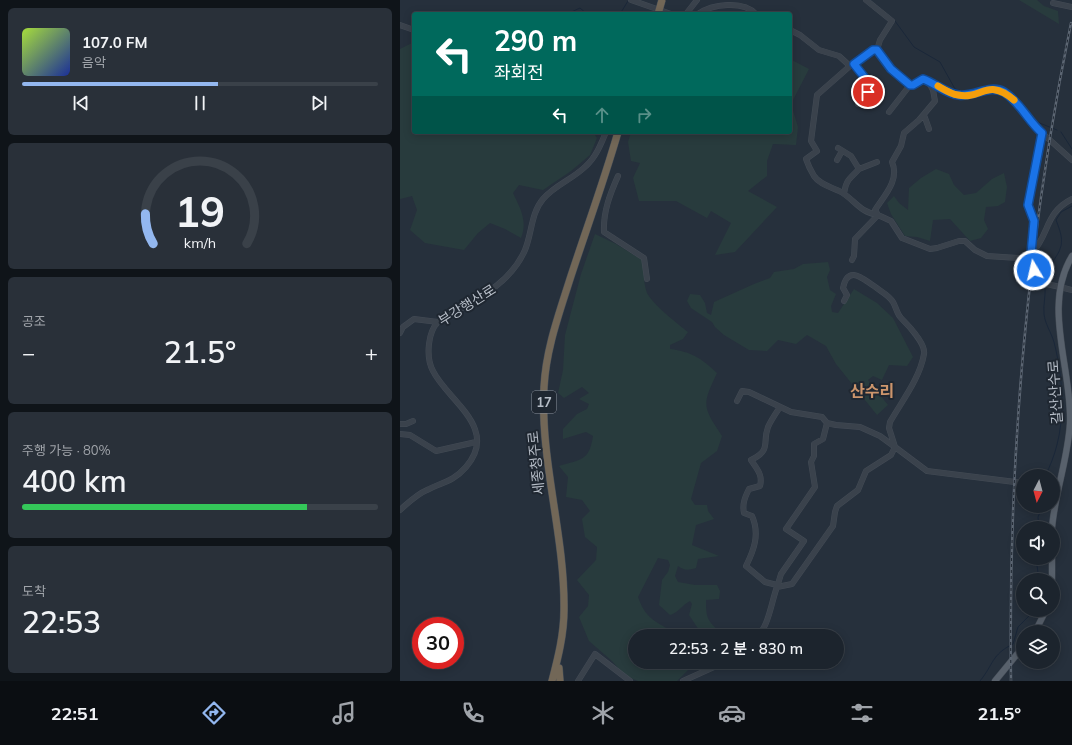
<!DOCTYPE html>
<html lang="ko">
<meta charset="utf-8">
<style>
:root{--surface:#1c242d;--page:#293039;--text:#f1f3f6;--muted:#a0a4aa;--line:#3a4149;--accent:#93b7ef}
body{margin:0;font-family:Mulish,"Noto Sans KR",sans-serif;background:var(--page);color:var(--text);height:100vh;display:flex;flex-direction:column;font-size:15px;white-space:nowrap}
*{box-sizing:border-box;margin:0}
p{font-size:13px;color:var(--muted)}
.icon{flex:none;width:22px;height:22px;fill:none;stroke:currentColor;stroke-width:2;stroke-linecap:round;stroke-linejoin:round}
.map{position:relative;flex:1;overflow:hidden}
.drawer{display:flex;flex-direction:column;gap:8px;padding:8px;background:#0f1419;width:400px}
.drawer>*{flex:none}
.banner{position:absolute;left:12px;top:12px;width:380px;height:122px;border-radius:4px;box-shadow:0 2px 10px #0003,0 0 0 1px var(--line);background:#00695c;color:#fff;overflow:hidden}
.needle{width:26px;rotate:186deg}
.tools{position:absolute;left:616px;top:469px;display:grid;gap:8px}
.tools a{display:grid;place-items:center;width:44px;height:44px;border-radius:50%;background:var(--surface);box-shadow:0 2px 10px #0003,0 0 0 1px var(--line);font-size:20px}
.speed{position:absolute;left:12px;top:617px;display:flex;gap:8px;font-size:20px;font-weight:700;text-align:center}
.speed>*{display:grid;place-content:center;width:52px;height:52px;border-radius:50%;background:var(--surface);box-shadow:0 2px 10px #0003,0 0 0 1px var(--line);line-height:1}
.speed .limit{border:6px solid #d22;background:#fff;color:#111}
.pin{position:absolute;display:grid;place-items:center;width:34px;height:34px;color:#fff;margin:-17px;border:2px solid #fff;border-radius:50%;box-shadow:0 1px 4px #0007}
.me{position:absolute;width:44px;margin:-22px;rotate:351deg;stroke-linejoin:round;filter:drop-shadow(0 0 3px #0008)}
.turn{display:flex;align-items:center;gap:14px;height:84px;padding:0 16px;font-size:18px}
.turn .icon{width:52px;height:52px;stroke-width:2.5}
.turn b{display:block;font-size:28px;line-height:34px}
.lanes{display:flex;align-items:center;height:38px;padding:0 16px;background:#0003;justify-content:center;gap:20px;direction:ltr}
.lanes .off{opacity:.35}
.big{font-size:30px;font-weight:600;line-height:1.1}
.drawer .tile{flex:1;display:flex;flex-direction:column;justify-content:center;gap:6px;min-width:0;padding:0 14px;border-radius:6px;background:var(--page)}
.drawer .dial{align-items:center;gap:0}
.dial svg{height:104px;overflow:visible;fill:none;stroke:var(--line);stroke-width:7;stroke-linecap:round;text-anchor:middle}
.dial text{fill:var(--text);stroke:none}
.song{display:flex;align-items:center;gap:12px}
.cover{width:48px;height:48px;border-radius:6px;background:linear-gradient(135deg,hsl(80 70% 55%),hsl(230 70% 35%))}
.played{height:4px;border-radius:2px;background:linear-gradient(90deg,var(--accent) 55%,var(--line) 55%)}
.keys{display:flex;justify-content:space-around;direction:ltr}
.heat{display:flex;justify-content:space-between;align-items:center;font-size:22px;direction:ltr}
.charge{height:6px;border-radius:3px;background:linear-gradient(90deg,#34c759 80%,var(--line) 0)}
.trip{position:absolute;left:228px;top:629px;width:216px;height:40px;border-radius:20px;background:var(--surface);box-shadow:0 2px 10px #0003,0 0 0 1px var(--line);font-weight:600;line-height:40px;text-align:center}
.dock{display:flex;height:64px;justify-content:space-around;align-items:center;background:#0b0e12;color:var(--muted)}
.dock .icon{width:28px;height:28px}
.dock .current{color:var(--accent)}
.dock b{font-size:18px;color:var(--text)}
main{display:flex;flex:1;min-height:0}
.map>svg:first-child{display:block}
</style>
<main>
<section class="drawer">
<div class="tile">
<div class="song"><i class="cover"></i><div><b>107.0 FM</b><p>음악</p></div></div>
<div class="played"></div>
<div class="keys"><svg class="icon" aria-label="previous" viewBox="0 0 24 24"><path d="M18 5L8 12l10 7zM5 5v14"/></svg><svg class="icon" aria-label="pause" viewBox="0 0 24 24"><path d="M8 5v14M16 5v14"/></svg><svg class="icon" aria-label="next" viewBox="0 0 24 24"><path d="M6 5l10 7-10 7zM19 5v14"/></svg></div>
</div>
<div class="tile dial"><svg viewBox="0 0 100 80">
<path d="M14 69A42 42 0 1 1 86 69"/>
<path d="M14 69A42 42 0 0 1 8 46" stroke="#93b7ef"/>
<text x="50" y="56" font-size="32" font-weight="700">19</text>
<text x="50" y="72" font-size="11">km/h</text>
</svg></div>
<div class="tile"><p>공조</p>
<div class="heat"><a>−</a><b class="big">21.5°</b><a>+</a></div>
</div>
<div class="tile"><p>주행 가능 · 80%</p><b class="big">400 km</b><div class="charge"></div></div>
<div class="tile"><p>도착</p><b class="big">22:53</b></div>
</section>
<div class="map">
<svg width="672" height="681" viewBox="0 0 672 681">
<rect width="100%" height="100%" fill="#26303c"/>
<path fill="#283b3d" d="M 619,0 L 637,0 L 644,6 L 658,11 L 659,24 Z
M 14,42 L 14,132 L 193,132 L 197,138 L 190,155 L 171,171 L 143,190 L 119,185 L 113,193 C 120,208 128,221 121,238 L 105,229 L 90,223 L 78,233 L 64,250 L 25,243 L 10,230 L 17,210 L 12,196 L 0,199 L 0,49 Z
M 390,59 L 409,69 L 391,104 L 398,127 L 396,145 L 373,144 L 367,161 L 367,176 L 348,191 L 377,207 L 335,252 L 315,255 L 331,223 L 311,211 L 307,218 L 276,201 L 239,201 L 233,178 L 240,163 L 231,161 L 228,142 L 231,132 L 390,132 Z
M 536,169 L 549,174 L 554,185 L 564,195 L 576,193 L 592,179 L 604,173 L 607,187 L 605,202 L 598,206 L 586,207 L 584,220 L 588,229 L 581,238 L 570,241 L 550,219 L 533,220 L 530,241 L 517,237 L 505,236 L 491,214 L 487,203 L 494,196 L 499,203 L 508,210 L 509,188 L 521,178 Z
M 195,234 L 216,244 L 244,261 C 244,271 243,283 247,293 C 253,305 278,324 288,332 L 283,339 L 270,345 L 270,349 C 292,352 301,358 317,373 C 302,405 302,406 322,436 L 317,451 L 301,463 L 291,499 L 295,505 L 307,505 L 308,511 L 314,519 L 296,525 L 292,545 L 319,556 L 298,559 L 296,568 C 288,570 285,571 278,566 L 275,576 L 278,582 L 295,585 L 317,585 L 320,591 L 319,599 L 306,600 C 306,618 307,620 320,632 L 320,636 L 298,636 L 299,630 L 289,615 L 292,604 L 290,601 C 282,605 278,613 270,615 L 259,605 L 262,580 L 268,572 L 270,565 L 268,560 L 258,558 L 238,597 C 247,623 259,621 278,636 L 235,636 L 235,662 L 288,662 L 289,669 L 277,681 L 238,681 L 225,676 L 212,661 L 189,641 L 179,617 L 188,606 L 189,595 L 177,580 L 196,560 L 197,547 L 185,537 L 182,519 L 190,511 L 182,500 L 166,497 L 168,477 L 159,466 C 182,459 189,461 193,436 L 186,432 L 163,439 L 163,429 L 177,414 L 187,409 L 189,404 L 179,399 L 189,393 L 182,387 L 164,398 L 158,393 L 163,370 L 165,335 L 181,274 Z
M 428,262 L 430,270 L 427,277 L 430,290 L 436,294 L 431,306 L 432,312 L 438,313 L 454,289 L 477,303 L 493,318 L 513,357 L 507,366 L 489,365 L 482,380 L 473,376 L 468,380 L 488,405 L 477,415 L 436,364 L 426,346 L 407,335 L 396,344 L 378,340 L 367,351 L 349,350 L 324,335 L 315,327 L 312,322 L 291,308 L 287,301 L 290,294 L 300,295 L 305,303 L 307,313 L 311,315 L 314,302 L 354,284 L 370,278 L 374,272 L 394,269 L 403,264 Z"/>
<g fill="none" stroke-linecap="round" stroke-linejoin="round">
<path stroke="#1a2739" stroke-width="1" d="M 470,0 L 489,16
M 167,14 L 180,8 L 187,14
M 220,14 L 228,1
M 495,21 L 514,47 L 540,62 L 555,89 L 565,92 L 577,90
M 588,87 L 601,87 L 614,97
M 630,116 L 637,122 L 657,130
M 661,132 L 672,149
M 645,281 C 645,266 658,259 661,246 C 663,237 659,228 656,220 L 661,212 L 672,206
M 645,476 C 667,435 665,386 654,342 C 651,332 645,324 644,314 C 643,305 646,295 645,286
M 639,528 L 638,517 L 643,506
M 636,558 L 639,580
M 580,681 C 594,664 591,655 613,644 L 618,627 L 635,610"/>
<defs>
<path id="minor" d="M 231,0 L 271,14
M 466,0 L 492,21 L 480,40 L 477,50
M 653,3 L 672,7
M 286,14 L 297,0
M 298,14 C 312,4 343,0 356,14
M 0,25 L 14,30
M 390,30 L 400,35 L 419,50 L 439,56 L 450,66
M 454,64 C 463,75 469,82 467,97 L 461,100 L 458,104
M 528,81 L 533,90 L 535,101 L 519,120 L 504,133 L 501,146 L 492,162 C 500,180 484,196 475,210 L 478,215 L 491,221 L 502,238 L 530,249 L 537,248 L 559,241 L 565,241 L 575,250 L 587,256 L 636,259 L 633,281 L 660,287
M 489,112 L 510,85
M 524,115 L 529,129
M 642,133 L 672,160
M 438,148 L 451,156 L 459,169 C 450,179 446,179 444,194
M 437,160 L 442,151
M 459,169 L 477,162
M 218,176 C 210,194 203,212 204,232 L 244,258 L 247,279
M 478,215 C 459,212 455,200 441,192 C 432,187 420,185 414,176 C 411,171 408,165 406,159 L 417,151 L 411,141 L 417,95 L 450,66 L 473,50 L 477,50 L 491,69 L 510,85 L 513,85 L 523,79 C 535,83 546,94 559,95 C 574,97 590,83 604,92 C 620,102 628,121 642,133 L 628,205 L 634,221 L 631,254 L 636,259
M 631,254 C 650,235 644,213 672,199
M 452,260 L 454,256 L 455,239 L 478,215
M 660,287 L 672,290
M 444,301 L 447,295 L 443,288 C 448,264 463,279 474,286 C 480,291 489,295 493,302 C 496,307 497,314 501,318 C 508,325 526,344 524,354 C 520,378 502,401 490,422 L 489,428 L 495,447
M 0,333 L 3,327 L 14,319 L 38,322
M 337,401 L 342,391 L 349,392 L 391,412 L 422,417 L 427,423 L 436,425 L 460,427 L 480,436 L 495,447
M 380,407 C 376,413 371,420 368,427 C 362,443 372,450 351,460 C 357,469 363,475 360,486 L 349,489 C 345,497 342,504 344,513 L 352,516 C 360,534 354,550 346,566 L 365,582 L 381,586
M 0,424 L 6,424 L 13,421
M 0,434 L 10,435 L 36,451 L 76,442
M 0,510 C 8,503 17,494 27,490 C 42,482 53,482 66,467 C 100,428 47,400 33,371 C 28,362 28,353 29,344 C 30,335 32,328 38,322 C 70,302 109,287 125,250 C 132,233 131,213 143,199 C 155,185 173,179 186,166 C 196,157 201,144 206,132
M 378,584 L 381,574 L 404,541 L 386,529 L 415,487 L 411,462 L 414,456 L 414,444 L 423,439 L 427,423
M 356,636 C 368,631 372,599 377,587 L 392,584 L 433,526 L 435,512 L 437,506 L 458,490 L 466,471 L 491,455 L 495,447 L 527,471 L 623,483
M 178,681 L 195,654 L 230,681
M 283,681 L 314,667 L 318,662"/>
<path id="major" d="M 652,528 C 655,492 668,459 670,423 C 672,368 642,306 672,256
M 652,558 L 652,580
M 635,632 L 646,610
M 595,681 L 623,647"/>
<path id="highway" d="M 159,668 L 160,681
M 152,681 C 158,658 164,634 164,610 C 165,535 140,462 144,387 C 146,349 159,314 170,279 C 186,230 204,181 218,132"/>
</defs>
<use href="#minor" stroke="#434b55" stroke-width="6"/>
<use href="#major" stroke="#434b55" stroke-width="7"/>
<use href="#highway" stroke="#454d57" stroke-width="8"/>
<use href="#minor" stroke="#3a424c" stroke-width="5"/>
<use href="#major" stroke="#58616c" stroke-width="6"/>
<use href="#highway" stroke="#726757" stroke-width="7"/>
<defs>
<path id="rail" d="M 611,681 C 608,460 627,239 671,23"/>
</defs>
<use href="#rail" stroke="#5c6673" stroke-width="2.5"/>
<use href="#rail" stroke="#1f2731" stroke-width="1" stroke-dasharray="3" stroke-linecap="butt"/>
<defs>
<path id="highway-bridge" d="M 258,14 L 262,0"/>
</defs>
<use href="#highway-bridge" stroke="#454d57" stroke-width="8" stroke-linecap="butt"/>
<use href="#highway-bridge" stroke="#726757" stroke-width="7"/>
</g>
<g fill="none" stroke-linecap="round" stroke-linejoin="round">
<defs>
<path id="route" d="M 468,92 L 465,78 L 454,64 L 473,50 L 477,50 L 491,69 L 510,85 L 513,85 L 523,79 C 535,83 546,94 559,95 C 574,97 590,84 604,92 C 620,102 628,121 642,133 L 628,205 L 634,221 L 631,254 L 636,259 L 634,270"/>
</defs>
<use href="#route" stroke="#114b97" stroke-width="10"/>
<use href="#route" stroke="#1a73e8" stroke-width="7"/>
<path stroke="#f59e0b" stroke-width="7" d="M 538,86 C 545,90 551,94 558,95 C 582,100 587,77 614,100"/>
</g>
<g text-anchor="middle" stroke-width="4" stroke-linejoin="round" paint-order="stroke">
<rect fill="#1f2731" stroke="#89909a" stroke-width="1" x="132" y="391" width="24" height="22" rx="3"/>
<g font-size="13" font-weight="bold" fill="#b6bdc7">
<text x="144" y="407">17</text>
</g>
<g font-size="14" fill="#b6bdc7" stroke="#1f2731">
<text transform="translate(67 305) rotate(-32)" y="5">부강행산로</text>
<text transform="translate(655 392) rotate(-94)" y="5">갈산산수로</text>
<text transform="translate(136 463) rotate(-96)" y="5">세종청주로</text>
</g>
<g font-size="16" font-weight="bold" fill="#cc956c" stroke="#1f2731">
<text x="472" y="397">산수리</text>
</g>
</g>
</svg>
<div class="tools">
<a><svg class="needle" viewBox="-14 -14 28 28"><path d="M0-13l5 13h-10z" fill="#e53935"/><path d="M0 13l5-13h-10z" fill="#a0a4aa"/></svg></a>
<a><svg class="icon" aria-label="sound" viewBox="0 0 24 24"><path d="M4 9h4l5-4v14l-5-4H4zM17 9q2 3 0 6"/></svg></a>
<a><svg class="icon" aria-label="search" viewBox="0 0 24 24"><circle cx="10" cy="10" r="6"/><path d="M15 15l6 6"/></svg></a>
<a><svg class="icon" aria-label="layers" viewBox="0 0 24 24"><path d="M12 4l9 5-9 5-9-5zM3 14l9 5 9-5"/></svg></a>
</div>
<div class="speed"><div class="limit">30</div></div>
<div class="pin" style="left:468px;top:92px;background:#d93025"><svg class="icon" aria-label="arrive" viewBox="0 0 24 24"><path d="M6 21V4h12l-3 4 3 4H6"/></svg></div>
<svg class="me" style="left:634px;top:270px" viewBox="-20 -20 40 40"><circle r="17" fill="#1a73e8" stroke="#fff" stroke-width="3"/><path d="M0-11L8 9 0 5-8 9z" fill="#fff"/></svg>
<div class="trip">22:53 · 2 분 · 830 m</div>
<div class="banner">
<div class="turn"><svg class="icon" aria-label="left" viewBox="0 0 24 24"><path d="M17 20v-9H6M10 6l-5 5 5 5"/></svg><div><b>290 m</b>좌회전</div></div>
<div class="lanes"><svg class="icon" aria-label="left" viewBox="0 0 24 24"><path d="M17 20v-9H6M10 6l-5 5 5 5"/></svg><svg class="icon off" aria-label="ahead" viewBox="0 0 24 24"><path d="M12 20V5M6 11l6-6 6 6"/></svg><svg class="icon off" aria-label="right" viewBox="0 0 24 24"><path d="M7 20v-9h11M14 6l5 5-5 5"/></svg></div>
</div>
</div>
</main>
<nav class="dock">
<b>22:51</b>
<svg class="icon current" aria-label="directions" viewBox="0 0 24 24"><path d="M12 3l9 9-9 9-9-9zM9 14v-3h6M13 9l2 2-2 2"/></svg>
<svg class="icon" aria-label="music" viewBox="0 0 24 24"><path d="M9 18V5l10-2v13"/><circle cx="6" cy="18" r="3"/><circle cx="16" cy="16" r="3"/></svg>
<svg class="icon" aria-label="phone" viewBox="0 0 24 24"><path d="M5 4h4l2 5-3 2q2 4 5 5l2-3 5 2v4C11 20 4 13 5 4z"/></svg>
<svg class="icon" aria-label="climate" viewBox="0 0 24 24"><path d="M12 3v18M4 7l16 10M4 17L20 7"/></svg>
<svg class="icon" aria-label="car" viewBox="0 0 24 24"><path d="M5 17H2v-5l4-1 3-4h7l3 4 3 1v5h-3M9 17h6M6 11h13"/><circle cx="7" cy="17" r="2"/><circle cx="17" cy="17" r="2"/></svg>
<svg class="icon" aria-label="filters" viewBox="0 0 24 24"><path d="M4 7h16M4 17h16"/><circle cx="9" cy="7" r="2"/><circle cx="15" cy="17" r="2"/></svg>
<b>21.5°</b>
</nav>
